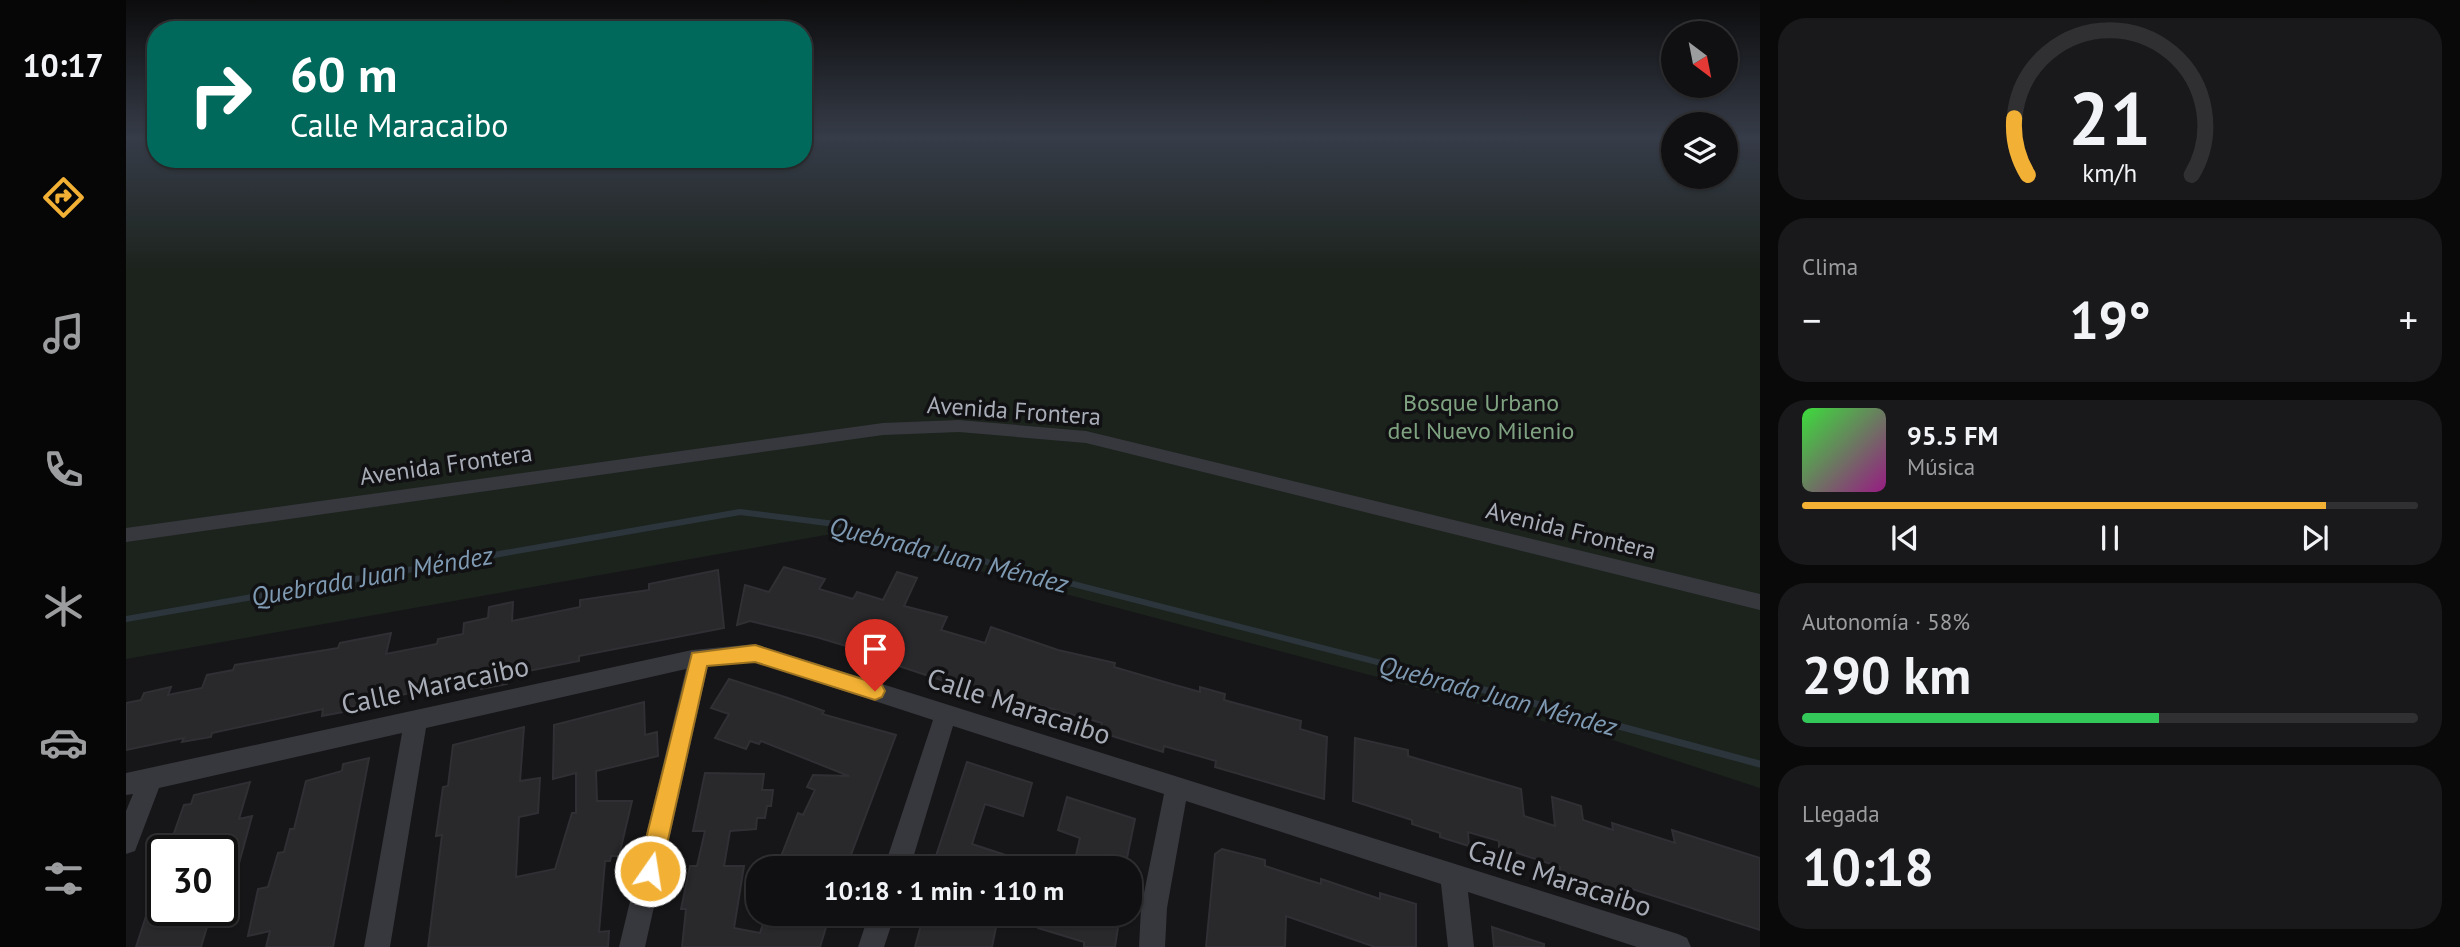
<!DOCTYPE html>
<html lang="es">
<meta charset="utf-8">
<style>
:root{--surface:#101012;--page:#19191b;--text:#f1f3f6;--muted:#9c9d9f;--line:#303032;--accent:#f2b134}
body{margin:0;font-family:"PT Sans",sans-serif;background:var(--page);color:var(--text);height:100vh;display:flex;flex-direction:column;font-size:26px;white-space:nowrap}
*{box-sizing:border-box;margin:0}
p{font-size:23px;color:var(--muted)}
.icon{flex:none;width:38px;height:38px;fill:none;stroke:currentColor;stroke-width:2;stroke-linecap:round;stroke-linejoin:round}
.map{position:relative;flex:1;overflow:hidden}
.side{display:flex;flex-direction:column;gap:18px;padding:18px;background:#09090a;width:700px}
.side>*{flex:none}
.top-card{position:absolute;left:21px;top:21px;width:665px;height:147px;border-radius:28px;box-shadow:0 2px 5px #0004,0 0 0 2px var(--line);background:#00695c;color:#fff;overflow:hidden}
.needle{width:46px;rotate:148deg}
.controls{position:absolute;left:1535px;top:21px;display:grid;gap:14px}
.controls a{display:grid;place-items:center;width:77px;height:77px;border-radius:50%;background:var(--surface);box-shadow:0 2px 5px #0004,0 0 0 2px var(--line);font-size:35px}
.speed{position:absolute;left:21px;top:835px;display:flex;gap:14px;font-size:35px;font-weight:700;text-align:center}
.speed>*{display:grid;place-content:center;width:91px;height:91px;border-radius:50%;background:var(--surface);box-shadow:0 2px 5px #0004,0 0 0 2px var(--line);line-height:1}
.speed .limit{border:4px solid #111;border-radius:10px;background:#fff;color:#111}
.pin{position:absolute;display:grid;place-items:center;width:60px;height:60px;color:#fff;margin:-72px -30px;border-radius:50% 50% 50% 0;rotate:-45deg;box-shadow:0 0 7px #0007}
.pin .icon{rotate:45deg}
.me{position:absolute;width:77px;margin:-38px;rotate:13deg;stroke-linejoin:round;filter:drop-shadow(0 0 5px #0008)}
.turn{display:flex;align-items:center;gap:24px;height:147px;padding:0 28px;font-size:32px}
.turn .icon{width:91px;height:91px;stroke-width:2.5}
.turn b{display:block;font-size:49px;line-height:60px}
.big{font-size:52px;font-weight:700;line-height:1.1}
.side .widget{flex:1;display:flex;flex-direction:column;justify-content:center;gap:10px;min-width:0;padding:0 24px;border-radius:28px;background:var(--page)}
.side .dial{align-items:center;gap:0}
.dial svg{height:182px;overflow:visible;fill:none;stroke:var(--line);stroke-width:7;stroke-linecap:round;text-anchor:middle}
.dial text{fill:var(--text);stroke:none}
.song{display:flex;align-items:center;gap:21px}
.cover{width:84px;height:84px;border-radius:10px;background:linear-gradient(135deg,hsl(120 70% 55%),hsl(310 70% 35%))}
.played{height:7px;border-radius:4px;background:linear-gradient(90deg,var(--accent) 85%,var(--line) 85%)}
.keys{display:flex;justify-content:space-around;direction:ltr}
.heat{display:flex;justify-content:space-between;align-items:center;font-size:38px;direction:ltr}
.charge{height:10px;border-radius:5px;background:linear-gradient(90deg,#34c759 58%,var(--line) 0)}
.trip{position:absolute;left:620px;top:856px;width:396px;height:70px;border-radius:28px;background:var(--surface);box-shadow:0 2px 5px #0004,0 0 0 2px var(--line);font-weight:700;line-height:70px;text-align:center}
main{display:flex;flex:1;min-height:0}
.menu{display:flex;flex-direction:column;width:126px;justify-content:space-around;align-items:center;background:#060607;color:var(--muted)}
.menu .icon{width:49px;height:49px}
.menu .selected{color:var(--accent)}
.menu b{font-size:32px;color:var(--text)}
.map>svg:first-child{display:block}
</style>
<main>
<nav class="menu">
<b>10:17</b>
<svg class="icon selected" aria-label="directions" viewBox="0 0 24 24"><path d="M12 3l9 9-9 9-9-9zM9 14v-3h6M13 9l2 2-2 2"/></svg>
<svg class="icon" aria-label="music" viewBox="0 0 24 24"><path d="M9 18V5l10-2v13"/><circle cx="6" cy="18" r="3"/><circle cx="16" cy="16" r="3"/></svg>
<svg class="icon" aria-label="phone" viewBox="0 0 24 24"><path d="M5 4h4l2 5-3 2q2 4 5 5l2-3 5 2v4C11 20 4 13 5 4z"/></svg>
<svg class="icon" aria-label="climate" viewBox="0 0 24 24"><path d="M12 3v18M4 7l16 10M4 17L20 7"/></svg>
<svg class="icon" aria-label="car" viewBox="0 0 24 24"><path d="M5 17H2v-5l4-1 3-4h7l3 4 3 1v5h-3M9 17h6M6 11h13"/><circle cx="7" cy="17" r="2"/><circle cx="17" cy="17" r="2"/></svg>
<svg class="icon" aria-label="filters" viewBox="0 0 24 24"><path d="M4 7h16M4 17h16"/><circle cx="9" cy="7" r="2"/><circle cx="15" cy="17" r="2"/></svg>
</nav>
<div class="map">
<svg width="1634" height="947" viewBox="0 0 1634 947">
<rect width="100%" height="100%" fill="#161618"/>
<path fill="#1c231d" d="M 0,138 L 30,138 L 30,159 L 677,159 L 677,138 L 1532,138 L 1547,142 L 1547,177 L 1600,177 L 1600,155 L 1634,163 L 1634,788 L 1484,739 L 711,533 L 0,659 Z"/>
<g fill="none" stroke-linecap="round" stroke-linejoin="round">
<path stroke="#2c353c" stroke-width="6" d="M 0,619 L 614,512 L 717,525 L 1298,674"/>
<path stroke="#2c353c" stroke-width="7" d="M 1291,672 L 1634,764"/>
</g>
<path fill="#29292c" stroke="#303034" stroke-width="2" d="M 658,567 L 699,579 L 693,589 L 727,599 L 731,592 L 757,600 L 771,572 L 791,578 L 778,606 L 821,617 L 815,630 L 859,643 L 865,627 L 932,650 L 989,663 L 988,667 L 1049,685 L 1074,692 L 1074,687 L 1099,694 L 1098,700 L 1175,721 L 1174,729 L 1201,737 L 1198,799 L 1089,767 L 1090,761 L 1038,746 L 1037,752 L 983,735 L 984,732 L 974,729 L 976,723 L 913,705 L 912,710 L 842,689 L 773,666 L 774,662 L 690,637 L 624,621 L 611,625 L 619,585 L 643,592 Z
M 592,570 L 598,628 L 453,656 L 453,661 L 382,675 L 381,684 L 355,689 L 356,676 L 224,707 L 222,711 L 196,716 L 197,709 L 86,733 L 85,737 L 56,742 L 58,738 L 0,750 L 0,703 L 15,700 L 18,693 L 45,687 L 42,695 L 76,688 L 81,675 L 107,670 L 109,665 L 212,648 L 214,643 L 265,633 L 260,654 L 311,644 L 312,639 L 337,634 L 338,623 L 362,618 L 363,607 L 387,602 L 386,621 L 454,607 L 454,600 L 523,590 L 523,584 Z
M 603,679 L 662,698 L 698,711 L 696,714 L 770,735 L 720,868 L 683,868 L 654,859 L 672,813 L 677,815 L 689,790 L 681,787 L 687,775 L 723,776 L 635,741 L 633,744 L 624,741 L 620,749 L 589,738 L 603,714 L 585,708 Z
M 518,702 L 519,735 L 531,732 L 532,756 L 470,771 L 471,801 L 506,801 L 493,856 L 485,856 L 484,861 L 479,861 L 473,932 L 483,931 L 482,947 L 302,947 L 316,835 L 310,836 L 317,787 L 322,786 L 327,745 L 398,727 L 394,781 L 414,778 L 412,813 L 393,817 L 390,877 L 429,869 L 446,813 L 450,813 L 450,773 L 427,779 L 428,725 Z
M 1229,738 L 1282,750 L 1282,756 L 1395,789 L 1398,816 L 1429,826 L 1426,797 L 1455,806 L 1457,820 L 1487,830 L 1486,823 L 1549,843 L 1546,830 L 1634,858 L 1634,930 L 1497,886 L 1498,894 L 1467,884 L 1434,871 L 1434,867 L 1373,847 L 1373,841 L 1342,832 L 1343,846 L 1314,837 L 1314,833 L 1286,824 L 1286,820 L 1227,801 Z
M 243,758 L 207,947 L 140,947 L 144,931 L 122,936 L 132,889 L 142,887 L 152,853 L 158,852 L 164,829 L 168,829 L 180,781 L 216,771 L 217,764 Z
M 841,762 L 906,783 L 897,816 L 859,804 L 846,844 L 910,865 L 909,868 L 806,868 Z
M 579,773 L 638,774 L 636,790 L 647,790 L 645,806 L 641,806 L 639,818 L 631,818 L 630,829 L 604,831 L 598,866 L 618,866 L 608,928 L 634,933 L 640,914 L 704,914 L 694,947 L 556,947 L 560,909 L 555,909 L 564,866 L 571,866 L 579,831 L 567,831 Z
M 124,782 L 113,819 L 126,816 L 109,878 L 96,881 L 96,850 L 42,850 L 58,805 L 65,804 L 68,795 Z
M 941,797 L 1009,819 L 999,868 L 975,868 L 976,864 L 950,855 L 954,838 L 932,830 Z
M 1096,849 L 1139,860 L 1139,866 L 1182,880 L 1195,884 L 1195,879 L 1254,899 L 1254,893 L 1290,904 L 1290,947 L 1249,947 L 1160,916 L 1159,947 L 1080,947 L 1089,854 Z
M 22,910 L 86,910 L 75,947 L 10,947 Z
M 798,914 L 860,914 L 872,917 L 866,947 L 789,947 Z
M 915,914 L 994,914 L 989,947 L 958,947 L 958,942 L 912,928 Z
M 1366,927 L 1418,944 L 1418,947 L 1368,947 Z"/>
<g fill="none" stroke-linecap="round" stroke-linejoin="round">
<path fill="#37383d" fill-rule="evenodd" d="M 833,420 L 960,431 L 1634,594 L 1634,610 L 960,443 L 833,432 L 757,435 L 0,542 L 0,528 L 757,423 Z
M 629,644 L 1552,934 L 1561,938 L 1565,947 L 1511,947 L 1342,892 L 1348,947 L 1322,947 L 1315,884 L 1060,801 L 1041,908 L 1039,947 L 1013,947 L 1015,908 L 1038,794 L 827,726 L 784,868 L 758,868 L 807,720 L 629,662 L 582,666 L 519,947 L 493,947 L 560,669 L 300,728 L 264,947 L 238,947 L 276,733 L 33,788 L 9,851 L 0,854 L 0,811 L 7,794 L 0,795 L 0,773 L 566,650 Z
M 743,914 L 769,914 L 758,947 L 732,947 Z"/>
</g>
<linearGradient id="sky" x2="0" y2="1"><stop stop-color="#0c0c0d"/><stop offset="0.51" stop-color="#363c48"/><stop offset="1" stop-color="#363c48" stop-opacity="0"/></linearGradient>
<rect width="1634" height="271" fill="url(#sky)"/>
<path fill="#f2b134" stroke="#9d7322" stroke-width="2" d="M 629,645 L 749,683 L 756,685 L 759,691 L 756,697 L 749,700 L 629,662 L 581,666 L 535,871 L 532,879 L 524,882 L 516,879 L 512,871 L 566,653 Z"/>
<g text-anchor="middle" stroke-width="7" stroke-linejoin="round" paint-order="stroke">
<g font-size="24" fill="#7fa381" stroke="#111113">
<text x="1355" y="411">Bosque Urbano<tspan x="1355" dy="28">del Nuevo Milenio</tspan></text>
</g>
<g font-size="24" fill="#a8adb8" stroke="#111113">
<text transform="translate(888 411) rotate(4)" y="8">Avenida Frontera</text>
<text transform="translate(320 465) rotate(-8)" y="8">Avenida Frontera</text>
<text transform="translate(1445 531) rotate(14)" y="8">Avenida Frontera</text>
</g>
<g font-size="26" font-style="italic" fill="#7f9bb3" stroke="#111113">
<text transform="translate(823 555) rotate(14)" y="9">Quebrada Juan Méndez</text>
<text transform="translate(246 576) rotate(-10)" y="9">Quebrada Juan Méndez</text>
<text transform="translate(1372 696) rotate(15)" y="9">Quebrada Juan Méndez</text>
</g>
<g font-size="28" fill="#a8adb8" stroke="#111113">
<text transform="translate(309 685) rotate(-12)" y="10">Calle Maracaibo</text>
<text transform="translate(893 706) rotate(18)" y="10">Calle Maracaibo</text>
<text transform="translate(1434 878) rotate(18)" y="10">Calle Maracaibo</text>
</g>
</g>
</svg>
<div class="controls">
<a><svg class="needle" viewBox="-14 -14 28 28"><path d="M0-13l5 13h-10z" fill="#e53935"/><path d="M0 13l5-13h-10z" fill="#9c9d9f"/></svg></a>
<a><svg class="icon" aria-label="layers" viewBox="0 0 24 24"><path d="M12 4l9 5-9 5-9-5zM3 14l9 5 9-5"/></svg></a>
</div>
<div class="speed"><div class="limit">30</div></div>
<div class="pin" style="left:749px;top:691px;background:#d93025"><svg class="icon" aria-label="arrive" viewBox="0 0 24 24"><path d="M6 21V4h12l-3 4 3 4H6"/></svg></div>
<svg class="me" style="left:524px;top:871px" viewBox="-20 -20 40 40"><circle r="17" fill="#f2b134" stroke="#fff" stroke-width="3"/><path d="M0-11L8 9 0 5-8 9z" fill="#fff"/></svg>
<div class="trip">10:18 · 1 min · 110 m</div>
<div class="top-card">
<div class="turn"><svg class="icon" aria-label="right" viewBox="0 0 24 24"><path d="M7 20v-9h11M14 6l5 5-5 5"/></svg><div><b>60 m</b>Calle Maracaibo</div></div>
</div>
</div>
<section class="side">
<div class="widget dial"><svg viewBox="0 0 100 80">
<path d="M14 69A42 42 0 1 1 86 69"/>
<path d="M14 69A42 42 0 0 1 8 44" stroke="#f2b134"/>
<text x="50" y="56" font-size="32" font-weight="700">21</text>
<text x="50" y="72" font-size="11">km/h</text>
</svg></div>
<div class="widget"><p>Clima</p>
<div class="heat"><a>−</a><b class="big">19°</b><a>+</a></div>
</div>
<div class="widget">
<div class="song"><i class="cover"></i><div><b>95.5 FM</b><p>Música</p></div></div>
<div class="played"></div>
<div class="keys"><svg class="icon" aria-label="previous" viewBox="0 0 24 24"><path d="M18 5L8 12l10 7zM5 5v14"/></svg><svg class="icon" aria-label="pause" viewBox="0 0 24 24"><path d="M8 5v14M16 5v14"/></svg><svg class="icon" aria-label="next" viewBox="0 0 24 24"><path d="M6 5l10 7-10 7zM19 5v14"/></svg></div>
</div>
<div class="widget"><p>Autonomía · 58%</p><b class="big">290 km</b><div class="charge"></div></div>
<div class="widget"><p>Llegada</p><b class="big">10:18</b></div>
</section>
</main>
